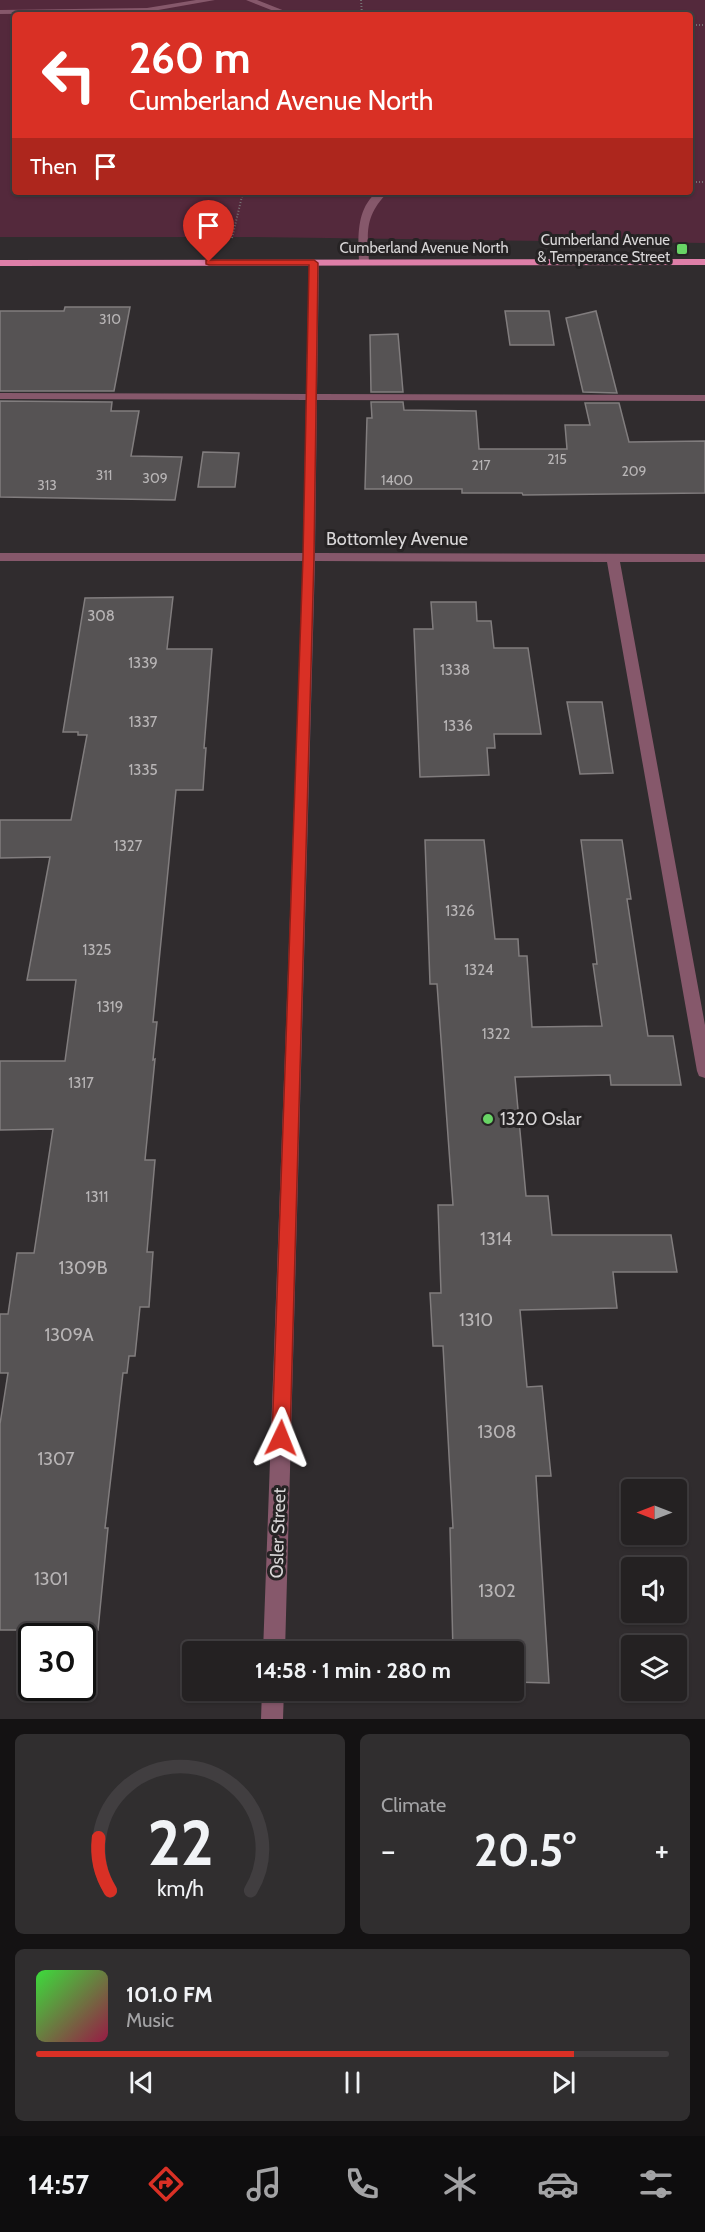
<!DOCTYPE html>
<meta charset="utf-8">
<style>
:root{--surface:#242122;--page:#302e2f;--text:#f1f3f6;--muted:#a3a3a5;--line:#413e40;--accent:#d93025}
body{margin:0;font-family:Cabin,sans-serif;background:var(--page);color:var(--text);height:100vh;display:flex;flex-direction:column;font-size:22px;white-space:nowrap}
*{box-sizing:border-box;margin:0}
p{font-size:20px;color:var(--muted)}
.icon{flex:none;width:33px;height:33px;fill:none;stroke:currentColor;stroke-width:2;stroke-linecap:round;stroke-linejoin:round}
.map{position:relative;height:1719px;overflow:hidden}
.sheet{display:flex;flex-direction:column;gap:15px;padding:15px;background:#141213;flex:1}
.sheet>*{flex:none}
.hud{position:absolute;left:12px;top:12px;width:681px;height:183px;border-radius:6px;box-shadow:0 2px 4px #0004,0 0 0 2px var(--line);background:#d93025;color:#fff;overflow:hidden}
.needle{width:39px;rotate:270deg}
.fabs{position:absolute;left:621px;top:1479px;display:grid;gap:12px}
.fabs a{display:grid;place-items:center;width:66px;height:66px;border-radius:6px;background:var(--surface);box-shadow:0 2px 4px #0004,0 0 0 2px var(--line);font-size:30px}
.speed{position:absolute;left:18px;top:1623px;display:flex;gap:12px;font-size:30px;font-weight:700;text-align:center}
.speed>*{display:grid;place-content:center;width:78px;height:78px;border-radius:50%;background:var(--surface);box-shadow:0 2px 4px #0004,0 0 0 2px var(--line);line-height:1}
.speed .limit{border:3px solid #111;border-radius:9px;background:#fff;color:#111}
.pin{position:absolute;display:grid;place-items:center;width:51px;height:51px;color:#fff;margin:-62px -26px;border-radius:50% 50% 50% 0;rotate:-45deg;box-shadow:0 0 6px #0007}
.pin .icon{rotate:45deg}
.me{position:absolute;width:66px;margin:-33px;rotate:2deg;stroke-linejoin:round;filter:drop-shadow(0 0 4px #0008)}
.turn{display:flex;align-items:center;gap:21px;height:126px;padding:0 18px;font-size:27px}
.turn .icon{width:78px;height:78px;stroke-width:2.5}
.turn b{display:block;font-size:42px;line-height:51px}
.then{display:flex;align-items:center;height:57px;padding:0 18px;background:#0003;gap:12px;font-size:22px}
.big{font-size:45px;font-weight:700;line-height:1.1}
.sheet .card{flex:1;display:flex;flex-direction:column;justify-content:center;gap:9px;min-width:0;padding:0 21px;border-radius:9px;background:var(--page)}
.sheet .dial{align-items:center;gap:0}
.dial svg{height:156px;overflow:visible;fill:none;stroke:var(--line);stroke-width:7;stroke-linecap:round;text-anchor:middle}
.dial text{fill:var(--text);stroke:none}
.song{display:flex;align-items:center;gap:18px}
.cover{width:72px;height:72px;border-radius:9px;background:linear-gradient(135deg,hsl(120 70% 55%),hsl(340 70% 35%))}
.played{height:6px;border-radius:3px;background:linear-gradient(90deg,var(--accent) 85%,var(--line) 85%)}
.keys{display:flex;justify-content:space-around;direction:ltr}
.heat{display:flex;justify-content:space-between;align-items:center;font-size:33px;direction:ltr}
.sheet .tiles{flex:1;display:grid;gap:15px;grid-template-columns:1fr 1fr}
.card:last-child{grid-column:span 2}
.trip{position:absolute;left:182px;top:1641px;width:342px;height:60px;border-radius:6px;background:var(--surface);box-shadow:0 2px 4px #0004,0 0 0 2px var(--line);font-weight:700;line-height:60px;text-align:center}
.tabs{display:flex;height:96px;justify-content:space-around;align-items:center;background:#0e0d0e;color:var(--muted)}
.tabs .icon{width:42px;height:42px}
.tabs .selected{color:var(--accent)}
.tabs b{font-size:27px;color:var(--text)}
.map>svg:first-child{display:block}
</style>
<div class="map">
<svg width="705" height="1719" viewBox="0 0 705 1719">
<rect width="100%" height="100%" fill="#302c2e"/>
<path fill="#54293c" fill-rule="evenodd" d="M 0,0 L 705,0 L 705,243 L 247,237 L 0,237 ZM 15,15 L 690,15 L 690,192 L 15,192 Z"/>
<path fill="#565354" stroke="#817d7e" stroke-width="1.5" d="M 65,307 L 130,307 L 114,391 L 0,391 L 0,311 L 64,311 Z
M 505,311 L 549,311 L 554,345 L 510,345 Z
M 596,311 L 617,393 L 583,392 L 566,318 Z
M 398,334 L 403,392 L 371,392 L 370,335 Z
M 0,401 L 112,402 L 111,411 L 139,411 L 131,456 L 182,457 L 175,500 L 0,497 Z
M 371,402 L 403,402 L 404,410 L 476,411 L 479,449 L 567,449 L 565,425 L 590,425 L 585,403 L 619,403 L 629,442 L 705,441 L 705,493 L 523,495 L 522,493 L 462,493 L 462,489 L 365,489 L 367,418 L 372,418 Z
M 203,452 L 239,453 L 235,487 L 198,487 Z
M 173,597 L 167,649 L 212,649 L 204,748 L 206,748 L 203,790 L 176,790 L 153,1022 L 157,1022 L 153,1060 L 155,1059 L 145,1160 L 155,1160 L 147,1252 L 153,1252 L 149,1307 L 140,1307 L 135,1356 L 129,1356 L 127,1373 L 123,1373 L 105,1528 L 108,1528 L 98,1630 L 0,1630 L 0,1424 L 8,1373 L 0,1373 L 0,1314 L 8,1314 L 17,1253 L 34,1253 L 53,1129 L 0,1130 L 0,1061 L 65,1061 L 76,980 L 27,980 L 50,857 L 0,858 L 0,820 L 71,820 L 87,735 L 78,735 L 78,732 L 63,732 L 85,598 Z
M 431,602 L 476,602 L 477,621 L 491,621 L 494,648 L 528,648 L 541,734 L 494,734 L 495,748 L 487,748 L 489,775 L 420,777 L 414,629 L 433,629 Z
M 567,702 L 602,702 L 613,773 L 580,774 Z
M 425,840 L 484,840 L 495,939 L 518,939 L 519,956 L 527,956 L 532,1027 L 602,1026 L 593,964 L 597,964 L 581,840 L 622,840 L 631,899 L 627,899 L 648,1036 L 673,1036 L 681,1085 L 611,1085 L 610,1075 L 515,1077 L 526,1196 L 548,1196 L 552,1235 L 671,1235 L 677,1272 L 613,1272 L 617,1308 L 520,1310 L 527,1387 L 542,1386 L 551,1476 L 536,1476 L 549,1683 L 513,1682 L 513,1652 L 453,1652 L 450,1528 L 453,1528 L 443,1346 L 433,1346 L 430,1293 L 441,1293 L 438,1205 L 453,1205 L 437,984 L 430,984 Z"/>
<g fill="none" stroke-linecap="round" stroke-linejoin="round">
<path stroke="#757173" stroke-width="2" stroke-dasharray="1 2" stroke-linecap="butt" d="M 361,0 L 362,15
M 690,25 L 705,25
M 690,182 L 705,182
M 232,238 L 243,192"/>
<path fill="#86586b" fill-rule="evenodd" d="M 196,0 L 215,0 L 147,12 L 0,14 L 0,10 L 147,8 Z
M 246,0 L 257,0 L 295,15 L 284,15 Z
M 377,192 L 388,192 C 365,216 367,230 369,262 L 364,265 L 359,262 C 358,237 356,209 377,192 Z
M 314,260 L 319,263 L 317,394 L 705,395 L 705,401 L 317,400 L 315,553 L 705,554 L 705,562 L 620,562 L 705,1025 L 705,1078 L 699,1076 L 697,1071 L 607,562 L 315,561 L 285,1652 L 263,1652 L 303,561 L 0,561 L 0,553 L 303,553 L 306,400 L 0,399 L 0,393 L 306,394 L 309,263 Z
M 262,1690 L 284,1690 L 283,1719 L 261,1719 Z"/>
<path fill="#de7fa8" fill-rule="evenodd" d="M 705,259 L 705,265 L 0,266 L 0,260 Z"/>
</g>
<path fill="#d93025" stroke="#8d1f18" stroke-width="1.5" d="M 206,260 L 314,260 L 318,263 L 314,557 L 290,1438 L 287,1445 L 281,1447 L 274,1445 L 272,1438 L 303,557 L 309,265 L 209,265 L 206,264 Z"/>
<g fill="#68d465" stroke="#262324" stroke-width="2">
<rect x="676" y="243" width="12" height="12" rx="3"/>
<circle cx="488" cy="1119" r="6"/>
</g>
<g text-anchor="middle" stroke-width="6" stroke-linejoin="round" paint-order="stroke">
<g font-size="14" fill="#b8b5b6">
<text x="110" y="324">310</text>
<text x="557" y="464">215</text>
<text x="481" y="470">217</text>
<text x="634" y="476">209</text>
<text x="104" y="480">311</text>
<text x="155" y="483">309</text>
<text x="397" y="485">1400</text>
<text x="47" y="490">313</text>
</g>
<g font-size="15" fill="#d8d6d7" stroke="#262324" text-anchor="end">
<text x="670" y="245">Cumberland Avenue<tspan x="670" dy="17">&amp; Temperance Street</tspan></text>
</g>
<g font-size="15" fill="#d8d6d7" stroke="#262324">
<text x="424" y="253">Cumberland Avenue North</text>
</g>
<g font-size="15" fill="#b8b5b6">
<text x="101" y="621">308</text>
<text x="143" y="668">1339</text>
<text x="455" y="675">1338</text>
<text x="143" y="727">1337</text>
<text x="458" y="731">1336</text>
<text x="143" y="775">1335</text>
<text x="128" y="851">1327</text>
<text x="460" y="916">1326</text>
<text x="97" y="955">1325</text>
<text x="479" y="975">1324</text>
<text x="110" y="1012">1319</text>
<text x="496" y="1039">1322</text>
<text x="81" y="1088">1317</text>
<text x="97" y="1202">1311</text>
</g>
<g font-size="18" fill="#d8d6d7" stroke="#262324">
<text x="397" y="545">Bottomley Avenue</text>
<text transform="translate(278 1533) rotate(-88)" y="6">Osler Street</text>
</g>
<g font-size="18" fill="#d8d6d7" stroke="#262324" text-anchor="start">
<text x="500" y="1125">1320 Oslar</text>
</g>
<g font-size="18" fill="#b8b5b6">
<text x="496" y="1245">1314</text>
<text x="83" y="1274">1309B</text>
<text x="476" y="1326">1310</text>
<text x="69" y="1341">1309A</text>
<text x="497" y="1438">1308</text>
<text x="56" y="1465">1307</text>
<text x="51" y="1585">1301</text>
<text x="497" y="1597">1302</text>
</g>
</g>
</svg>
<div class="fabs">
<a><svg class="needle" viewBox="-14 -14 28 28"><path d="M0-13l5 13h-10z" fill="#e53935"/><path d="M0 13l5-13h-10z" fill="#a3a3a5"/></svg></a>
<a><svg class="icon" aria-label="sound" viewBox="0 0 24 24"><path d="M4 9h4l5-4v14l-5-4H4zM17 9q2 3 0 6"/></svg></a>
<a><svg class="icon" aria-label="layers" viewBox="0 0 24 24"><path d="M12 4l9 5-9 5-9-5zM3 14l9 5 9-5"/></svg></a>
</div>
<div class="speed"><div class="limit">30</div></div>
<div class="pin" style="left:209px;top:262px;background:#d93025"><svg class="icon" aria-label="arrive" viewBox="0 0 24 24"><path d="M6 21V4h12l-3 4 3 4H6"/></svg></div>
<svg class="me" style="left:281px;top:1438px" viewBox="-20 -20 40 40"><path d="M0-17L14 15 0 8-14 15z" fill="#d93025" stroke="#fff" stroke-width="4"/></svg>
<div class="trip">14:58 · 1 min · 280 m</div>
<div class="hud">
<div class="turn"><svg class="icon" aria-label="left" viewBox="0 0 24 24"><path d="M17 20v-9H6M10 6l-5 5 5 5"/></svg><div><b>260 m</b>Cumberland Avenue North</div></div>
<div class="then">Then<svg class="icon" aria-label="arrive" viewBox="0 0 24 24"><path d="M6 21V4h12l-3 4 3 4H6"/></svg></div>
</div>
</div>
<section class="sheet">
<div class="tiles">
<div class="card dial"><svg viewBox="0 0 100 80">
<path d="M14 69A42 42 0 1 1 86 69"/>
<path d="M14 69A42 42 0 0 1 8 42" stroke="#d93025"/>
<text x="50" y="56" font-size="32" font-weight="700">22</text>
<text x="50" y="72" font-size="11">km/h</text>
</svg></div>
<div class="card"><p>Climate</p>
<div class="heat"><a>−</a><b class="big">20.5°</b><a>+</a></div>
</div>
<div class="card">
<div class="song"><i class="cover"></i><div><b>101.0 FM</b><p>Music</p></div></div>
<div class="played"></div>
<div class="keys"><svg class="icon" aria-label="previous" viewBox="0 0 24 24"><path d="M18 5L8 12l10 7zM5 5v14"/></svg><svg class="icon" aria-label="pause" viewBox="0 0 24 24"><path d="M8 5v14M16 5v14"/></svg><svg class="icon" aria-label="next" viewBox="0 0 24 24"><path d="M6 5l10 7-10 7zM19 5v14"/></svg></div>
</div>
</div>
</section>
<nav class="tabs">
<b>14:57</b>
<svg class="icon selected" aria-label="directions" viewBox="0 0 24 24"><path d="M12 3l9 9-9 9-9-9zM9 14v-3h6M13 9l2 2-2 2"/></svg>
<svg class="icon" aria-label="music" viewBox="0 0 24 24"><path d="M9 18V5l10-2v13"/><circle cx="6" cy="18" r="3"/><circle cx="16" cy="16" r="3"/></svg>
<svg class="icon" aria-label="phone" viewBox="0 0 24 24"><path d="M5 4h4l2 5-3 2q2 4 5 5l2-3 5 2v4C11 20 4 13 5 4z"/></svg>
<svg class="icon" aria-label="climate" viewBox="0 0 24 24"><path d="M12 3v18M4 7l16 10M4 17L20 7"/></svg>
<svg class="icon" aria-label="car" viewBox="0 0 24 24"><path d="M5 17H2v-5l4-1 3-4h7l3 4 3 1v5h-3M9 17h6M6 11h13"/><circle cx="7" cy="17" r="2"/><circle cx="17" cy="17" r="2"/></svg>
<svg class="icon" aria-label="filters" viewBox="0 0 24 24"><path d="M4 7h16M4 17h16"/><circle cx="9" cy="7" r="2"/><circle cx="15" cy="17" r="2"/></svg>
</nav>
